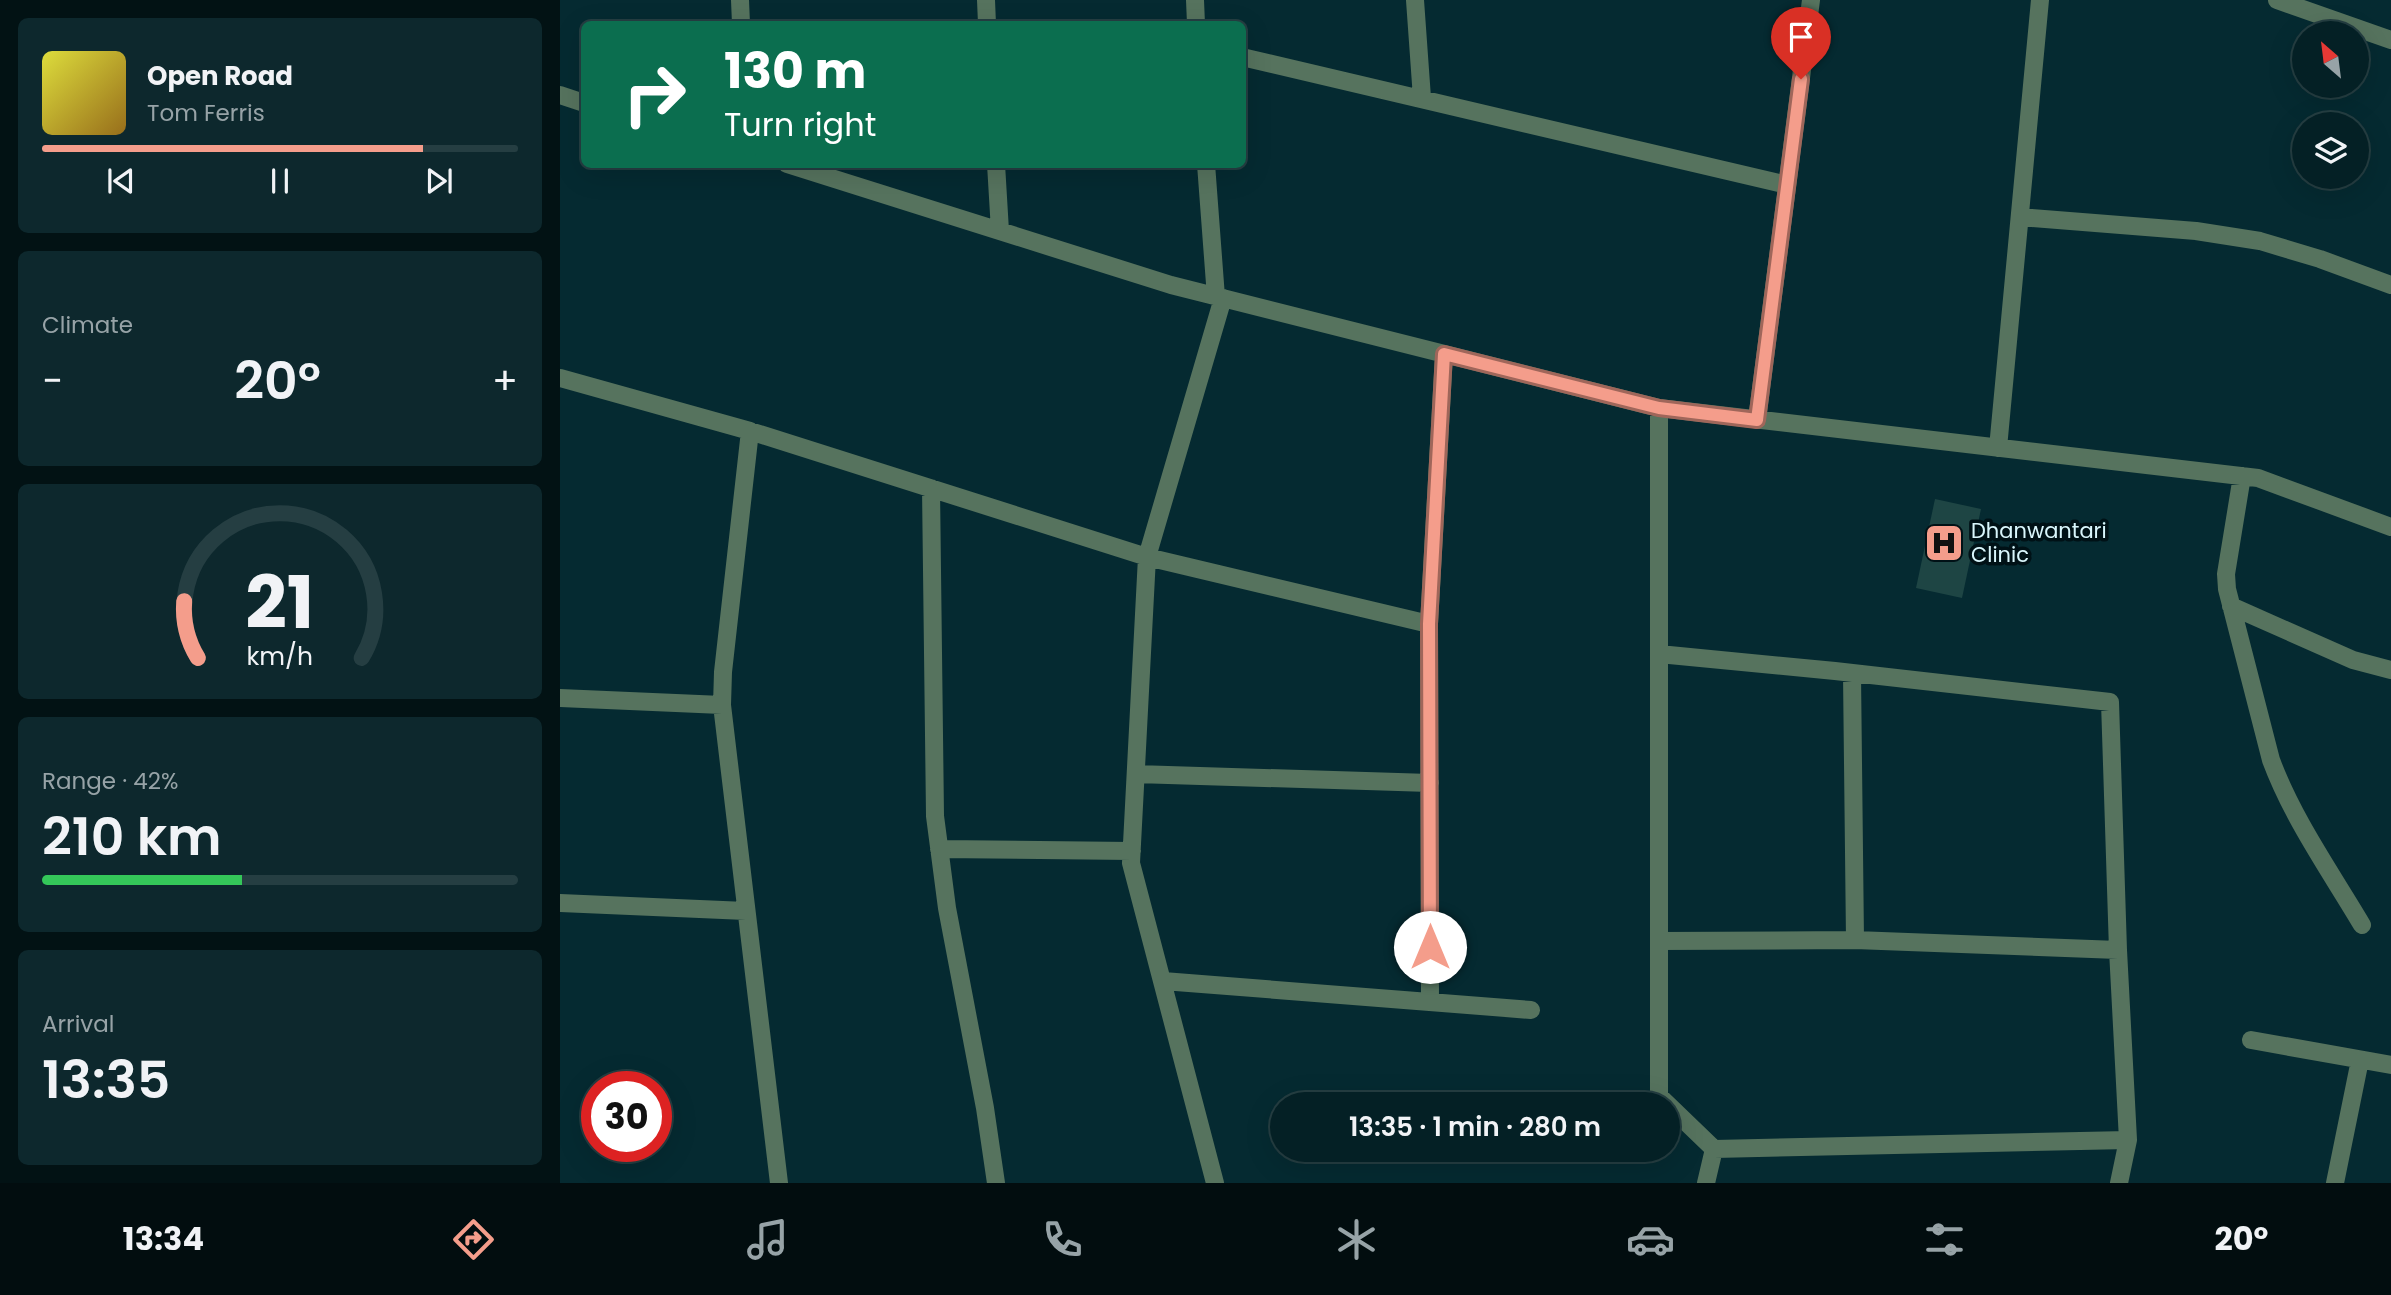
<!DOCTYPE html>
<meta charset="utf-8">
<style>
:root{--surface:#042025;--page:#0d282d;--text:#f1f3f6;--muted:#97a3a7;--line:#253e42;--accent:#f49d8b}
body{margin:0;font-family:Poppins,sans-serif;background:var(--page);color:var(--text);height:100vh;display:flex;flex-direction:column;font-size:26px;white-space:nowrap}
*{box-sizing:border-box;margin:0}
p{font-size:23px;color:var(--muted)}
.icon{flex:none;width:38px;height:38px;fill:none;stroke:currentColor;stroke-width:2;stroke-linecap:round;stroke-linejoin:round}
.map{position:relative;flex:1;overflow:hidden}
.sheet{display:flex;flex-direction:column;gap:18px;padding:18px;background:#021214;width:560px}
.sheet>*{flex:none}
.hud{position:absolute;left:21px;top:21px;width:665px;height:147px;border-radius:10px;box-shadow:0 7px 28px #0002,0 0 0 2px var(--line);background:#0b6e4f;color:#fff;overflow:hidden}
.needle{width:46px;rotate:332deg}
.controls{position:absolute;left:1732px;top:21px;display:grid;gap:14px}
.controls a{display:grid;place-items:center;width:77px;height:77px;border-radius:50%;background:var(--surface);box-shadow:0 7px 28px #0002,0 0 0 2px var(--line);font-size:35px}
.speed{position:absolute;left:21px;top:1071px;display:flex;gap:14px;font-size:35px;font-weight:700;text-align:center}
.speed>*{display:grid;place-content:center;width:91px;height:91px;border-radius:50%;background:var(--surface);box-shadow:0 7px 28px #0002,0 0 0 2px var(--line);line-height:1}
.speed .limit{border:10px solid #d22;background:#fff;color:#111}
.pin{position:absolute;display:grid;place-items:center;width:60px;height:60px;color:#fff;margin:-72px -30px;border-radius:50% 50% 50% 0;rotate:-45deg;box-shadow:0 0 7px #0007}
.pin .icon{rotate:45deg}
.me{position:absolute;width:77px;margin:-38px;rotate:0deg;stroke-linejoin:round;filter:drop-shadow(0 0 5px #0008)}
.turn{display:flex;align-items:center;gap:24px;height:147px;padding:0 28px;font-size:32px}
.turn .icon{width:91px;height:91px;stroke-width:2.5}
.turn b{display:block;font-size:49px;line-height:60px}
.big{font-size:52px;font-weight:600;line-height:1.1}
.sheet .card{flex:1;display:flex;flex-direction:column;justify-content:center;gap:10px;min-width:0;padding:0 24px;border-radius:10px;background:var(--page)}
.sheet .dial{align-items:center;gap:0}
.dial svg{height:182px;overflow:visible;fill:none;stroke:var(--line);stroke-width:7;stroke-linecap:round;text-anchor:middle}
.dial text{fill:var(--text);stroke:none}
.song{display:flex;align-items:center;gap:21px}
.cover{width:84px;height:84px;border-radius:10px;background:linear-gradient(135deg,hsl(60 70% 55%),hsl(40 70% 35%))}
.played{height:7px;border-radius:4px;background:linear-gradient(90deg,var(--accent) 80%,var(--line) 80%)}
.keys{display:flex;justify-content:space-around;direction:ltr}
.heat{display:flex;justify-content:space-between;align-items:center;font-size:38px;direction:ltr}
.charge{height:10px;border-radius:5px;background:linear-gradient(90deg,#34c759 42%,var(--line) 0)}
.trip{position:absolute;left:710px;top:1092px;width:410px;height:70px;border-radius:35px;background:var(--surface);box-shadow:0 7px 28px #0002,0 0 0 2px var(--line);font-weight:600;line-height:70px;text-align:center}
.tabs{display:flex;height:112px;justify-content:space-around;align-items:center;background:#020d0f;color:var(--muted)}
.tabs .icon{width:49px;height:49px}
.tabs .active{color:var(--accent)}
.tabs b{font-size:32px;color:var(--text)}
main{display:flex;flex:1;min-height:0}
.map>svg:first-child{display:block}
</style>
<main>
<section class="sheet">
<div class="card">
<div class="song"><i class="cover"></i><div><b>Open Road</b><p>Tom Ferris</p></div></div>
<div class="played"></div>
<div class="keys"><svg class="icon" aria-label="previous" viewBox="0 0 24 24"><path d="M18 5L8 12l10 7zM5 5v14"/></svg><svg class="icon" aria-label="pause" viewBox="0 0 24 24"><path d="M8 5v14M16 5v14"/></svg><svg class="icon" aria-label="next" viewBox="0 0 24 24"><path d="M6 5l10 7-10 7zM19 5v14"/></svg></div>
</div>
<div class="card"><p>Climate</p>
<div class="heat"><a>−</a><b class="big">20°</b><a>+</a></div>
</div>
<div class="card dial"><svg viewBox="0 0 100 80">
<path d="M14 69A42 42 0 1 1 86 69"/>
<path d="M14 69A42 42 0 0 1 8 44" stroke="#f49d8b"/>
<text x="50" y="56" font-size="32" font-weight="700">21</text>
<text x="50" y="72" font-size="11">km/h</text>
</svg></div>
<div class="card"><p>Range · 42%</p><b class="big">210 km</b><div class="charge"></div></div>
<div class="card"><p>Arrival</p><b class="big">13:35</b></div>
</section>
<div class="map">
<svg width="1831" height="1183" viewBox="0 0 1831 1183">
<rect width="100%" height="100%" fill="#052a31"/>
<path fill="#1e4544" d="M 1375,499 L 1421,509 L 1402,598 L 1356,588 Z"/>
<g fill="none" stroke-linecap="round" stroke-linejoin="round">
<path stroke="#56735e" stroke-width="18" d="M 180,0 L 181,24
M 426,0 L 427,24
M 635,0 L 636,24
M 855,0 L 862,98
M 1717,0 L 1831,40
M 682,57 L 1227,185
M 0,95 L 24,103
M 227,164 L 611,285 L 1099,408 L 1698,478 L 1831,527
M 436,164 L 440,231
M 646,164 L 656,297
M 1460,217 L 1636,231 L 1700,241 L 1760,259 L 1831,285
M 0,378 L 190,431 L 587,557 L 869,624
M 1099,408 L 1099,1096 L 1154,1149 L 1146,1183
M 1197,420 L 1251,0
M 190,431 L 163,672 L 162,705 L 219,1183
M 1438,448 L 1480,0
M 1682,476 L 1666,574 L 1667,589 L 1711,760 C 1733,819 1770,871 1802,925
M 371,488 L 375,816 L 387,908 L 425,1108 L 436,1183
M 1671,606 L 1793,660 L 1831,670
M 1099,654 L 1275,671 L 1550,702 L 1558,950 L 1568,1140
M 1292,674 L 1295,940
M 0,698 L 162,705
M 576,774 L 870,783
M 379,849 L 572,851
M 0,903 L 186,911
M 1099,941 L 1295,940 L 1558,950
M 603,981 L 971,1010
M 870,1002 L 869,624 L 884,354
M 1691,1040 L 1831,1065
M 1154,1149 L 1568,1140 L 1559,1183
M 655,1183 L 571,863 L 587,557 L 663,298
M 1775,1183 L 1800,1060"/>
</g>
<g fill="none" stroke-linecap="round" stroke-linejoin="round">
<defs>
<path id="route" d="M 870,947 L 869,624 L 884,354 L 1099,408 L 1197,420 L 1241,79"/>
</defs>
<use href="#route" stroke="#9f665a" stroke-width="18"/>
<use href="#route" stroke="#f49d8b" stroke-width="12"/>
</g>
<defs>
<symbol id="hospital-square" viewBox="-11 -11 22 22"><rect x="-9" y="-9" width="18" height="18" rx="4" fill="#f49d8b" stroke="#001116"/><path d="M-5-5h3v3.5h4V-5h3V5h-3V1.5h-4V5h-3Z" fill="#111"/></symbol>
</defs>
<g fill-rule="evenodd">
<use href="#hospital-square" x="1362" y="521" width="44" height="44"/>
</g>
<g text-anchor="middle" stroke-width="7" stroke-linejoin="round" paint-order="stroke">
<g font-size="21" fill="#d9f6fc" stroke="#001116" text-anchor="start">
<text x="1411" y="538">Dhanwantari<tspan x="1411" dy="24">Clinic</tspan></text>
</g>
</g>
</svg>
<div class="controls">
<a><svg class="needle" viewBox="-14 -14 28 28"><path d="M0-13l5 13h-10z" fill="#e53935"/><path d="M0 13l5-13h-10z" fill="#97a3a7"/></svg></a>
<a><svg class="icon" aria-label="layers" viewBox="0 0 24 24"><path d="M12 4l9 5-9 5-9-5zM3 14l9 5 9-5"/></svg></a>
</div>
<div class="speed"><div class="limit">30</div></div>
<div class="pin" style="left:1241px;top:79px;background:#d93025"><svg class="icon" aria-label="arrive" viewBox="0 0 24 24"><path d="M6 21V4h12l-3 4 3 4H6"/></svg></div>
<svg class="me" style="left:870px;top:947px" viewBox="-20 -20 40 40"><circle r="19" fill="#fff"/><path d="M0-13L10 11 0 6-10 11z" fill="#f49d8b"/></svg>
<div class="trip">13:35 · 1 min · 280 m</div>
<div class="hud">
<div class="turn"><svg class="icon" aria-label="right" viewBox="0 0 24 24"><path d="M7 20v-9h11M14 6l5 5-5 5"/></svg><div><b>130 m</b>Turn right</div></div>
</div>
</div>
</main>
<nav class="tabs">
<b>13:34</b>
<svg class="icon active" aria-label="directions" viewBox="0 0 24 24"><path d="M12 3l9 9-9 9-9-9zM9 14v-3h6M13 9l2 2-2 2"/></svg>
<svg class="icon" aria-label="music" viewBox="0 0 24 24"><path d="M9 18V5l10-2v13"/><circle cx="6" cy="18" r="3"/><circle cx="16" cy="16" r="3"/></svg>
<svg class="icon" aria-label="phone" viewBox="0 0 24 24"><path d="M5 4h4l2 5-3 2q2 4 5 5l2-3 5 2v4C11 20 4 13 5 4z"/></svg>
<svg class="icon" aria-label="climate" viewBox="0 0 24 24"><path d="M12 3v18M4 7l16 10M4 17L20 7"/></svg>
<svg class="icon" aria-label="car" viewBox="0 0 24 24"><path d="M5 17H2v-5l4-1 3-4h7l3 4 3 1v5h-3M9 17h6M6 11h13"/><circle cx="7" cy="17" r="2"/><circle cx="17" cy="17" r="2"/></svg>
<svg class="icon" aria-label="filters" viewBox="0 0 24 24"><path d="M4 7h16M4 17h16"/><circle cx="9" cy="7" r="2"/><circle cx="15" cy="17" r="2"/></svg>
<b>20°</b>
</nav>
